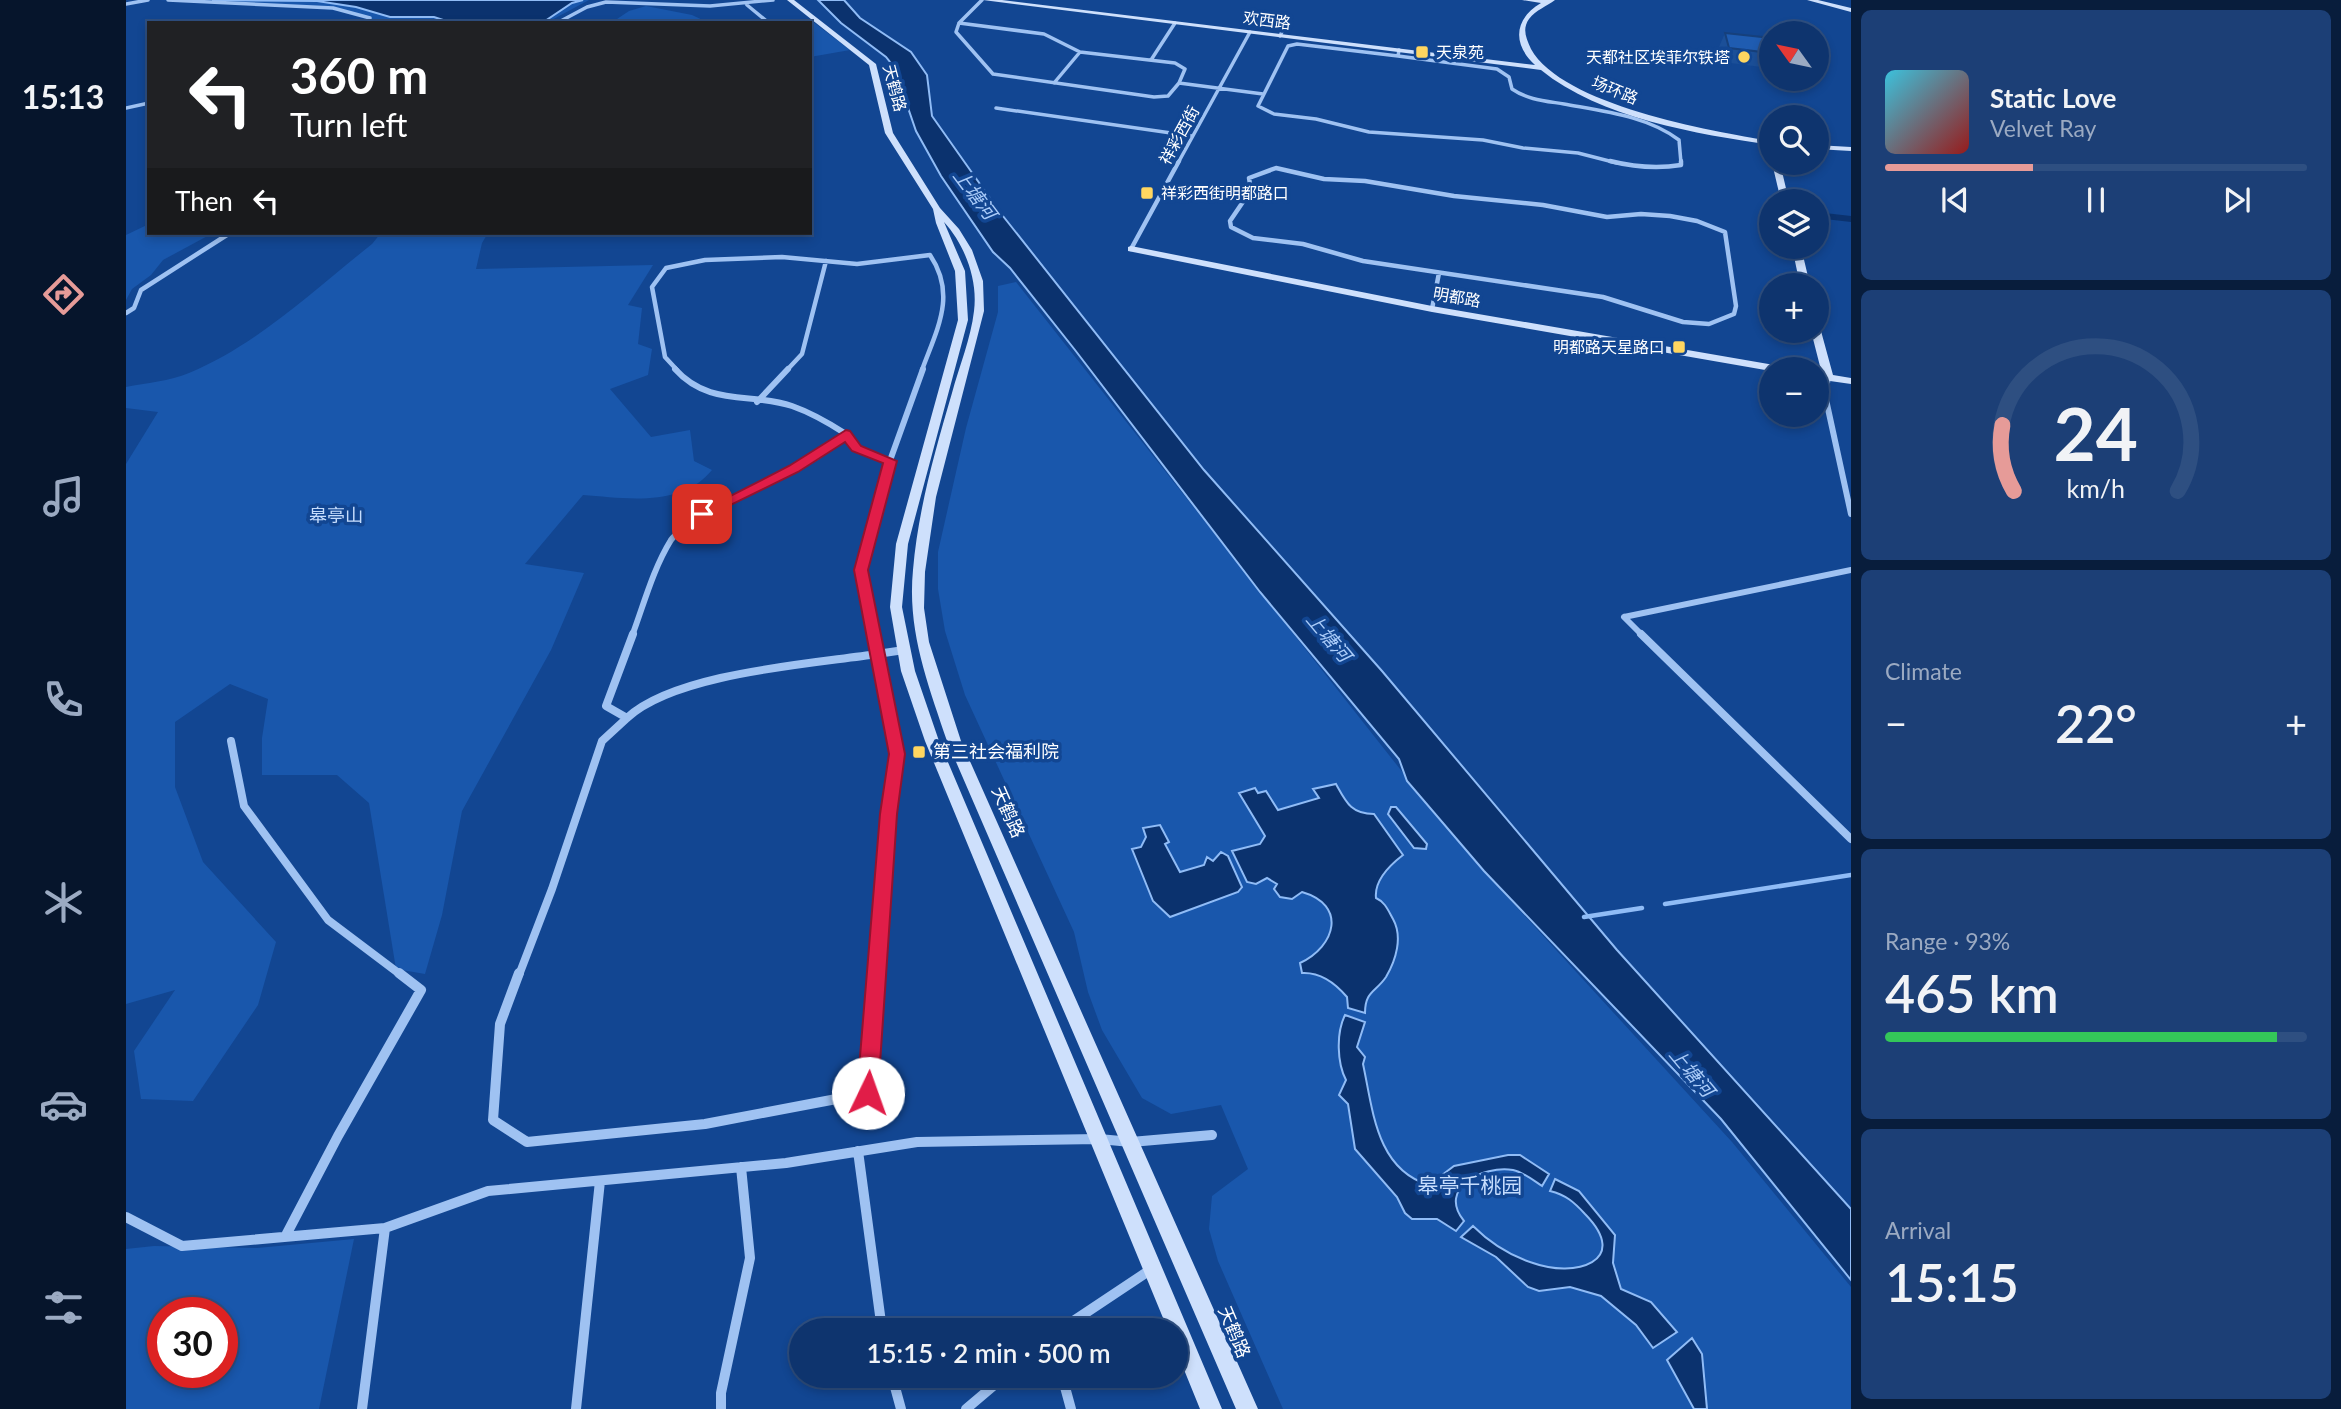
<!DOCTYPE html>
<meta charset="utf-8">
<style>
:root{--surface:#0e346e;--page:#1c3f76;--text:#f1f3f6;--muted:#9baac2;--line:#2e4f81;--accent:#e69b98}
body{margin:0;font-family:Lato,"Noto Sans SC",sans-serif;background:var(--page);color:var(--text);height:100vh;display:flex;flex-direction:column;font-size:26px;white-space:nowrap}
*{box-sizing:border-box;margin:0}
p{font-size:23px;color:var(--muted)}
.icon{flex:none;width:38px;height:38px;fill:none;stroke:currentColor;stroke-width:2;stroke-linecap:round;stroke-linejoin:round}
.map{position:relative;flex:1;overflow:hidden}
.details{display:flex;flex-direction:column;gap:10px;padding:10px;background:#081d3c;width:490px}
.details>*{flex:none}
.guide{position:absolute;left:21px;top:21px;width:665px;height:214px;border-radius:0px;box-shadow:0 4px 10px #0003,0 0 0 2px var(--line);background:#202124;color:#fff;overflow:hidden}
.needle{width:46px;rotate:303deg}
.tools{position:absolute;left:1633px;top:21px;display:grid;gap:14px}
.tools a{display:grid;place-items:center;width:70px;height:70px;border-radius:50%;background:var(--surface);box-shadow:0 4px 10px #0003,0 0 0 2px var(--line);font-size:35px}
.speed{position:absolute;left:21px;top:1297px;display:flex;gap:14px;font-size:35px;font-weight:700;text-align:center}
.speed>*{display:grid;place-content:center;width:91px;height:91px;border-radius:50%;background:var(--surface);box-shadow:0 4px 10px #0003,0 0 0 2px var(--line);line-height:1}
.speed .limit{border:10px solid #d22;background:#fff;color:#111}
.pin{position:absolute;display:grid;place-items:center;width:60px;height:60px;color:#fff;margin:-30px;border-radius:14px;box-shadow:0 4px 10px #0006}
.me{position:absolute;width:77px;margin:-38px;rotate:3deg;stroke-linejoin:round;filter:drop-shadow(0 0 5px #0008)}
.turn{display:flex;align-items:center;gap:24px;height:147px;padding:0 28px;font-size:32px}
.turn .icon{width:91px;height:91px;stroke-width:2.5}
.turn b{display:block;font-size:49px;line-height:60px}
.then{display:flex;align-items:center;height:66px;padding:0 28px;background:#0003;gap:14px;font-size:26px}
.big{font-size:52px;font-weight:600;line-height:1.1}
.details .tile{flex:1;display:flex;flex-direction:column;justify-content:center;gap:10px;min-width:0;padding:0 24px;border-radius:10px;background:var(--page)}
.details .dial{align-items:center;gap:0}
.dial svg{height:182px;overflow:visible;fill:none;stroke:var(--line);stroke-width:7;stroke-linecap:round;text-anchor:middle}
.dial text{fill:var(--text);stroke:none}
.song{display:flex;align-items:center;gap:21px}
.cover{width:84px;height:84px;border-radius:10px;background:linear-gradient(135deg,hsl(190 70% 55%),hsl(0 70% 35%))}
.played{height:7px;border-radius:4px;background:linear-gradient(90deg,var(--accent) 35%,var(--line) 35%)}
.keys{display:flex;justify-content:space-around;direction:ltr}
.heat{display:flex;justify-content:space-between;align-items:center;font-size:38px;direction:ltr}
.charge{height:10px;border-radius:5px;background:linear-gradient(90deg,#34c759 93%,var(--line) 0)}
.trip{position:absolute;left:663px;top:1318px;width:399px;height:70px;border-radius:35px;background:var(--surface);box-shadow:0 4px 10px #0003,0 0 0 2px var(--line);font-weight:600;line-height:70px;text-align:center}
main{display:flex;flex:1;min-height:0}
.menu{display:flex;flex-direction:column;width:126px;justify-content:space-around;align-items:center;background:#06152c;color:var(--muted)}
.menu .icon{width:49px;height:49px}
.menu .on{color:var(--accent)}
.menu b{font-size:32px;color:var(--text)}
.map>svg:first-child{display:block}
</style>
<main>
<nav class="menu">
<b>15:13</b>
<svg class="icon on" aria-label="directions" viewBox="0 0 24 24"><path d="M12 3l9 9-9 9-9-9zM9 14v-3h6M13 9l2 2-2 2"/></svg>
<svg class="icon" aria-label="music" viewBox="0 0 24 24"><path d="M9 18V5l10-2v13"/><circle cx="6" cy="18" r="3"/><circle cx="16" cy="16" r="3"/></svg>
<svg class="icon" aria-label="phone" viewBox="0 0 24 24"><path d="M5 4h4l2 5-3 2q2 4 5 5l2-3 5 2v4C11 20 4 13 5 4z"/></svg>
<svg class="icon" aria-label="climate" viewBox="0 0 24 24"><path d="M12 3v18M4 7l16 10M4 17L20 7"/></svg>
<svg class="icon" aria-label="car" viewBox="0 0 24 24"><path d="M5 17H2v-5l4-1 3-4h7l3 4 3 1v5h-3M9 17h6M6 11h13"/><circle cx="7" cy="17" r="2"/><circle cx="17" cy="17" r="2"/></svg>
<svg class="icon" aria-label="filters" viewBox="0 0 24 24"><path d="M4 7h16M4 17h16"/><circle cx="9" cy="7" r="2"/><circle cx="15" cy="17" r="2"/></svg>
</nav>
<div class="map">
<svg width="1725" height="1409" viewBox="0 0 1725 1409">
<rect width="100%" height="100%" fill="#124692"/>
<path fill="#1957ac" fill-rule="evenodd" d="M 30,0 L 463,0 L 420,23 L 248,23 C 231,2 66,2 30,0 Z
M 520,6 L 566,15 L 583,23 L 485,23 L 503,11 Z
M 686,21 L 724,50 L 684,57 L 684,23 L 679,23 Z
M 23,224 L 23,233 L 87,233 L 37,260 L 25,275 L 6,289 L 0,300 L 0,235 Z
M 255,233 L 362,233 L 356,243 L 350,269 L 527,265 L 502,305 L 516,308 L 512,344 L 526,349 L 522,375 L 484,389 L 525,437 L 564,430 L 568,461 L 586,470 C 555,508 499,498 457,495 L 399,564 L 458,573 L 425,650 L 336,811 L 316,915 L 299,974 L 270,969 L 243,803 L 211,775 L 136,775 L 136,738 L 142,699 L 104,684 L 49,722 L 49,787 L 77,862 L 150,942 L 132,1005 L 67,1101 L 15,1099 L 8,1051 L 49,990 L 0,1004 L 0,464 L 32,412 L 0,408 L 0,387 C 20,383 44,381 63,373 C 131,345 188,290 246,244 Z
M 890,282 L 1274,769 L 1365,879 L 1606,1142 L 1725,1287 L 1725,1409 L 1157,1409 L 1092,1261 L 1083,1229 L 1086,1196 L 1122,1169 L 1095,1105 L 1045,1114 L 1016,1098 L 976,1030 L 962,992 L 948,932 L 839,695 L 819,631 L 812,589 L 812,552 L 840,428 L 872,312 L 872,286 Z
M 228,1239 L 193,1409 L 0,1409 L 0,1249 L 28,1246 L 131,1248 ZM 37,1312 L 96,1312 L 96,1372 L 37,1372 Z"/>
<path fill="#0b326e" stroke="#90bcf6" stroke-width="2" d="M 86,0 L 457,0 L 446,3 L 416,23 L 316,23 L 317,20 L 308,17 L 264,17 L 230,7 L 191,1 Z
M 692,0 L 718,0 L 734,18 L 785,52 L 801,75 L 806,116 L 873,211 L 1078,470 L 1256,671 L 1491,950 L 1725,1209 L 1725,1280 L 1595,1119 L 1358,871 L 1281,781 L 1273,759 L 1134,592 L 949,350 L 884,268 L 867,252 L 815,176 L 790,131 L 768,67 L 760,57 L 715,23 Z
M 1210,784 C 1220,802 1225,814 1248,814 L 1277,855 C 1264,865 1248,880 1250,898 C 1259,902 1262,910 1267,919 C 1277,937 1270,960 1260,977 C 1250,992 1239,991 1239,1013 L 1222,1008 L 1221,997 C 1210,984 1194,972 1176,973 L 1174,963 C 1210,946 1221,905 1176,892 L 1166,899 L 1154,897 L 1148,889 L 1151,884 L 1141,878 L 1130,884 L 1121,882 L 1106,851 L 1134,844 L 1139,836 L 1113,793 L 1129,788 L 1132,793 L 1140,791 L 1152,810 L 1193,798 L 1187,789 Z
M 1265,807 L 1270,807 L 1301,844 L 1300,849 L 1288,848 L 1262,814 Z
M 1034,825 L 1043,842 L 1039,844 L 1054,872 L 1078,865 L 1081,857 L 1087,861 L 1095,852 L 1102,856 L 1116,887 L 1112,892 L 1044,917 L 1027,901 L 1006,849 L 1015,847 L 1020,837 L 1017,828 Z
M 1219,1015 L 1239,1022 L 1231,1047 L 1239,1057 L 1237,1064 C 1247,1110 1250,1169 1303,1185 L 1328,1166 L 1382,1155 L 1394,1155 L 1423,1174 L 1416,1186 C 1407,1180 1397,1172 1387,1170 C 1357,1165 1311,1188 1338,1221 L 1330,1231 L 1311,1219 L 1286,1219 L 1279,1213 L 1271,1197 L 1229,1149 L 1222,1104 L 1213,1095 L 1220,1080 C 1211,1063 1210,1033 1219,1015 Z
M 1429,1179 L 1453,1191 L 1489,1235 L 1487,1263 L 1495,1289 L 1525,1302 L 1551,1332 L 1527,1348 L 1510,1325 L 1475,1296 L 1444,1287 L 1413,1291 L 1402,1287 L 1370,1257 L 1335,1237 L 1347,1226 C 1363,1242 1385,1256 1407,1263 C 1448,1278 1506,1262 1459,1214 C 1448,1202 1440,1195 1424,1191 Z
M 1566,1338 L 1576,1354 L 1581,1409 L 1568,1409 L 1541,1360 Z"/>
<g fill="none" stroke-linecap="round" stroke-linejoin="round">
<path stroke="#90bcf6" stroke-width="4.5" d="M 1539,904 L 1725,875
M 1458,917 L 1516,908"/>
<path fill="#0b326e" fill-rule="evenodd" d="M 1690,212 L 1725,216 L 1725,222 L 1690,218 Z"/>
<path stroke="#9fc2f2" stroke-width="3.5" d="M 42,0 L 207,8 L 244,18 L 243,23
M 0,4 L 22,0
M 621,5 L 643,23
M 431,23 L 461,7 L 480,2 L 584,6 L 647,0
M 833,23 L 918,34 L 954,52 L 1049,63 L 1059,69 L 1053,83 L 1042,96 L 1028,97 L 867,74 L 830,32 Z
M 833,23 L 856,0
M 1154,36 L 1162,19
M 1272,56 L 1371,69 L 1383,77 L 1386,89 C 1402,100 1420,101 1438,104 C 1476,111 1522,116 1553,140 L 1555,163
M 1272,56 L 1171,44 L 1162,46 L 1132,106 L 1148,114 L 1190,119 L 1243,132 L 1357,140 L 1397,148 L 1452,153 L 1491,163
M 1272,56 L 1273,50
M 1025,60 L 1049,23
M 928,83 L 954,52
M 1053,83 L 1137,94
M 0,108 L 23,103
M 870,108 L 1066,136
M 1052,163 L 1124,32"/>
<path stroke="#9fc2f2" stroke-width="4.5" d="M 1484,161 C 1508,167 1531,169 1555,165 L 1555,161
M 1150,168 L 1198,179 L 1239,181 L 1328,196 L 1417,205 L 1481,217 L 1515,214 L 1544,216 L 1571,221 L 1599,232 L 1610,306 L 1608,314 L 1583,324 L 1557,322 L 1477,297 L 1237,261 L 1177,244 L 1127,238 L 1105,227 L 1104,221 L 1125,190 L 1123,178 Z
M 1005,249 L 1053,161
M 1306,309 L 1313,273
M 0,313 L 8,308 L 15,290 L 104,233
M 551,370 L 539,357 L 526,287 L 540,268 L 579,260 L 656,257 L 731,264 L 804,255 C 831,295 811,329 796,370
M 661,370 L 676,354 L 700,261"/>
<path stroke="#9fc2f2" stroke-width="6" d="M 1702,377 L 1699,395 L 1725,514
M 631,402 L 662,369
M 720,434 L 731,448 L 764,461
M 1498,617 L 1517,636
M 1498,617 L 1725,570
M 506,636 C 518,604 527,569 545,540 C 549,534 556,530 561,526 C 609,488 676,478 720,434 C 703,423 686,413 666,406 C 625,392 583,407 549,369
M 748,636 L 735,570 L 757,480 L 797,369"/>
<path stroke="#9fc2f2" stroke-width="8" d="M 747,634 L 751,654
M 1515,634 L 1725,839
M 751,654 L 778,650
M 501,718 L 480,706 L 507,634
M 501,718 C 549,673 685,664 751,654
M 105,741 L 118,806 L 202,920 L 275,975
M 393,975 L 426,889 L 476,741 L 501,718
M 750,975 L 762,814 L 771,754 L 751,654"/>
<path stroke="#9fc2f2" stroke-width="10" d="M 393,973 L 374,1024 L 367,1120 L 401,1142 L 579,1124 L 742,1093 L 751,973
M 732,1151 L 756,1330
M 0,1217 L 56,1246 L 259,1228
M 159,1237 L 212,1136 L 295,990 L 273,973
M 934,1330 L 1027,1268
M 766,1376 L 775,1409
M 936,1376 L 945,1409
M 236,1409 L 259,1228 L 362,1191 L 660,1163 L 791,1142 L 973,1139 L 1005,1142 L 1086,1135
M 450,1409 L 474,1181
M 595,1409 L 595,1393 L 624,1258 L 615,1167
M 840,1409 L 879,1376"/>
<path fill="#cee0fc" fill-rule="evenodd" d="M 661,0 L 668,0 L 750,64 L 767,133 L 814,208 L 833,229 L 846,250 L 857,281 L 858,311 L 810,497 L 799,572 L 798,608 L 803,642 L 835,741 L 1132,1409 L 1110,1409 L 821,741 C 802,684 781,631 787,570 C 792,510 809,451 826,393 C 833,367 845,338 848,311 C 852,280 839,245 818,222 L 839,271 L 842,320 L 782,544 L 776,607 L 789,671 L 813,741 L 1096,1409 L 1074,1409 L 1050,1350 L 1050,1330 L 1042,1330 L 799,741 L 775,671 L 764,607 L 770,544 L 832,320 L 829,271 L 810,223 L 807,209 L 759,133 L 743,65 Z
M 857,0 L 876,0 L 1409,65 C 1386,44 1388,19 1415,3 L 1396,0 L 1429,0 C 1421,6 1410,10 1403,19 C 1396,29 1400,38 1405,49 C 1436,105 1584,131 1645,141 L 1645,145 C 1571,134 1474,118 1415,70 Z
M 1681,0 L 1692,0 L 1725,8 L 1725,12 Z
M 1690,145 L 1725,147 L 1725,151 L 1690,149 Z
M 1646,163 L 1654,163 L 1663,201 L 1655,201 Z
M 1005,246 L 1306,306 L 1654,366 L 1659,369 L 1645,371 L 1306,312 L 1002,251 L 1002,247 Z
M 1666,247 L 1675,247 L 1684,285 L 1674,285 Z
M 1690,328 L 1695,331 L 1707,375 L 1725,378 L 1725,384 L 1690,379 L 1690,373 L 1696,374 L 1685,331 L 1690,331 Z"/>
</g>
<path fill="#1b4f98" d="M 1599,33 L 1645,38 L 1645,64 L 1643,68 L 1597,62 L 1593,47 Z"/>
<path fill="#1f5cb1" stroke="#16407c" stroke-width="2" d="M 1599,33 L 1645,38 L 1645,53 L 1603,48 Z"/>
<path fill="#e11d48" stroke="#92132f" stroke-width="2" d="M 720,430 L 724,431 L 735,446 L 771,461 L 742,570 L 779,754 L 771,814 L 752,1093 L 749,1100 L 742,1103 L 734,1100 L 731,1093 L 754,814 L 763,754 L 728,570 L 757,463 L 726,451 L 719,442 L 672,472 L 580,517 L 571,517 L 569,514 L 663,466 Z"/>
<g fill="#ffd660" stroke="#124692" stroke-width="2.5">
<rect x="1289" y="45" width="14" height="14" rx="3.5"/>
<circle cx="1618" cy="57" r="7"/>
<rect x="1014" y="186" width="14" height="14" rx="3.5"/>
<rect x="1546" y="340" width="14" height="14" rx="3.5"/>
<rect x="786" y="745" width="14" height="14" rx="3.5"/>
</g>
<g text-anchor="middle" stroke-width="7" stroke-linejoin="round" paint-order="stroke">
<g font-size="16" fill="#fff" stroke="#124692">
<text transform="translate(1141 20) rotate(7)" y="6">欢西路</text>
<text transform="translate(769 88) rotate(75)" y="6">天鹤路</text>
<text transform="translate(1489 90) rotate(22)" y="6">场环路</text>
<text transform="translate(1053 135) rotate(-61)" y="6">祥彩西街</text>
<text transform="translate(1331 297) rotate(10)" y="6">明都路</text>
</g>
<g font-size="16" fill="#fff" stroke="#124692" text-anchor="start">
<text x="1310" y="58">天泉苑</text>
<text x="1604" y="63" text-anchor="end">天都社区埃菲尔铁塔</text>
<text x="1035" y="199">祥彩西街明都路口</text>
<text x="1539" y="353" text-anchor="end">明都路天星路口</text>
</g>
<g font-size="18" fill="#c6ddfd" stroke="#124692">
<text x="210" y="522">皋亭山</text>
</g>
<g font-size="18" fill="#fff" stroke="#124692" text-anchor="start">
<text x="807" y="758">第三社会福利院</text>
</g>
<g font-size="18" fill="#fff" stroke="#124692">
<text transform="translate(882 812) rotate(66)" y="6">天鹤路</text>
<text transform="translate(1108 1332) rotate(67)" y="6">天鹤路</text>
</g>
<g font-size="19" font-style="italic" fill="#abccf9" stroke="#124692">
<text transform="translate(849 194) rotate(53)" y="7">上塘河</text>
<text transform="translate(1203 637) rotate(50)" y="7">上塘河</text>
<text transform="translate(1566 1072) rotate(50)" y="7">上塘河</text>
</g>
<g font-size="21" fill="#c6ddfd" stroke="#124692">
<text x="1344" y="1193">皋亭千桃园</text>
</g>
</g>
</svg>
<div class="tools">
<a><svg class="needle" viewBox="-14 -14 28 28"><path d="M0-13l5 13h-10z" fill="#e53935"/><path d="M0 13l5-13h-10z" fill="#9baac2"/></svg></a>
<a><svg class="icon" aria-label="search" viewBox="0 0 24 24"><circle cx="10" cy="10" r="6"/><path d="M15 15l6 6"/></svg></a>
<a><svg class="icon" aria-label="layers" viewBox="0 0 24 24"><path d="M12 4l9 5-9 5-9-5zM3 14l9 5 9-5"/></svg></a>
<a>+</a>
<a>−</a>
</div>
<div class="speed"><div class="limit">30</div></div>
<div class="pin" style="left:576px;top:514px;background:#d93025"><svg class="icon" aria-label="arrive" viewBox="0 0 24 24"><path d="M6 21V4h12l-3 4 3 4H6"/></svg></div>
<svg class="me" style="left:742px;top:1093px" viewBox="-20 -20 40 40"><circle r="19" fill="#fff"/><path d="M0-13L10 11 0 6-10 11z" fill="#e11d48"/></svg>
<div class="trip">15:15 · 2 min · 500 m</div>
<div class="guide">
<div class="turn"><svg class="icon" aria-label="left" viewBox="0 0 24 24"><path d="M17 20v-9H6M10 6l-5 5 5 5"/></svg><div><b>360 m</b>Turn left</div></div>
<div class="then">Then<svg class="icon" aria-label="left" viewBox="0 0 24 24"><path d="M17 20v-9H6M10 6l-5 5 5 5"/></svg></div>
</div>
</div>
<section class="details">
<div class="tile">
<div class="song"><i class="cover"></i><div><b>Static Love</b><p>Velvet Ray</p></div></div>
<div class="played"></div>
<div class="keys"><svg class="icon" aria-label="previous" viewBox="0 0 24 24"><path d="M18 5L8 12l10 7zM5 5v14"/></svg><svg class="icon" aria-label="pause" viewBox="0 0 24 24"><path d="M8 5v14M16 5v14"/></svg><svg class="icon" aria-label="next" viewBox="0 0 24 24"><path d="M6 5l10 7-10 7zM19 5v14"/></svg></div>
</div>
<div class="tile dial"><svg viewBox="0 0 100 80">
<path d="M14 69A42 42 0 1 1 86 69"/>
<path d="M14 69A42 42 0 0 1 9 40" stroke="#e69b98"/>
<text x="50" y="56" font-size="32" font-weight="700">24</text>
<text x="50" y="72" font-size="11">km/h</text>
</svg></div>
<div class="tile"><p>Climate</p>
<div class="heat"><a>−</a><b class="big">22°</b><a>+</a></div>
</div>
<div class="tile"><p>Range · 93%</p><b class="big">465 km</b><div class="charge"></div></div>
<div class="tile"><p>Arrival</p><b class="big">15:15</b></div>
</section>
</main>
